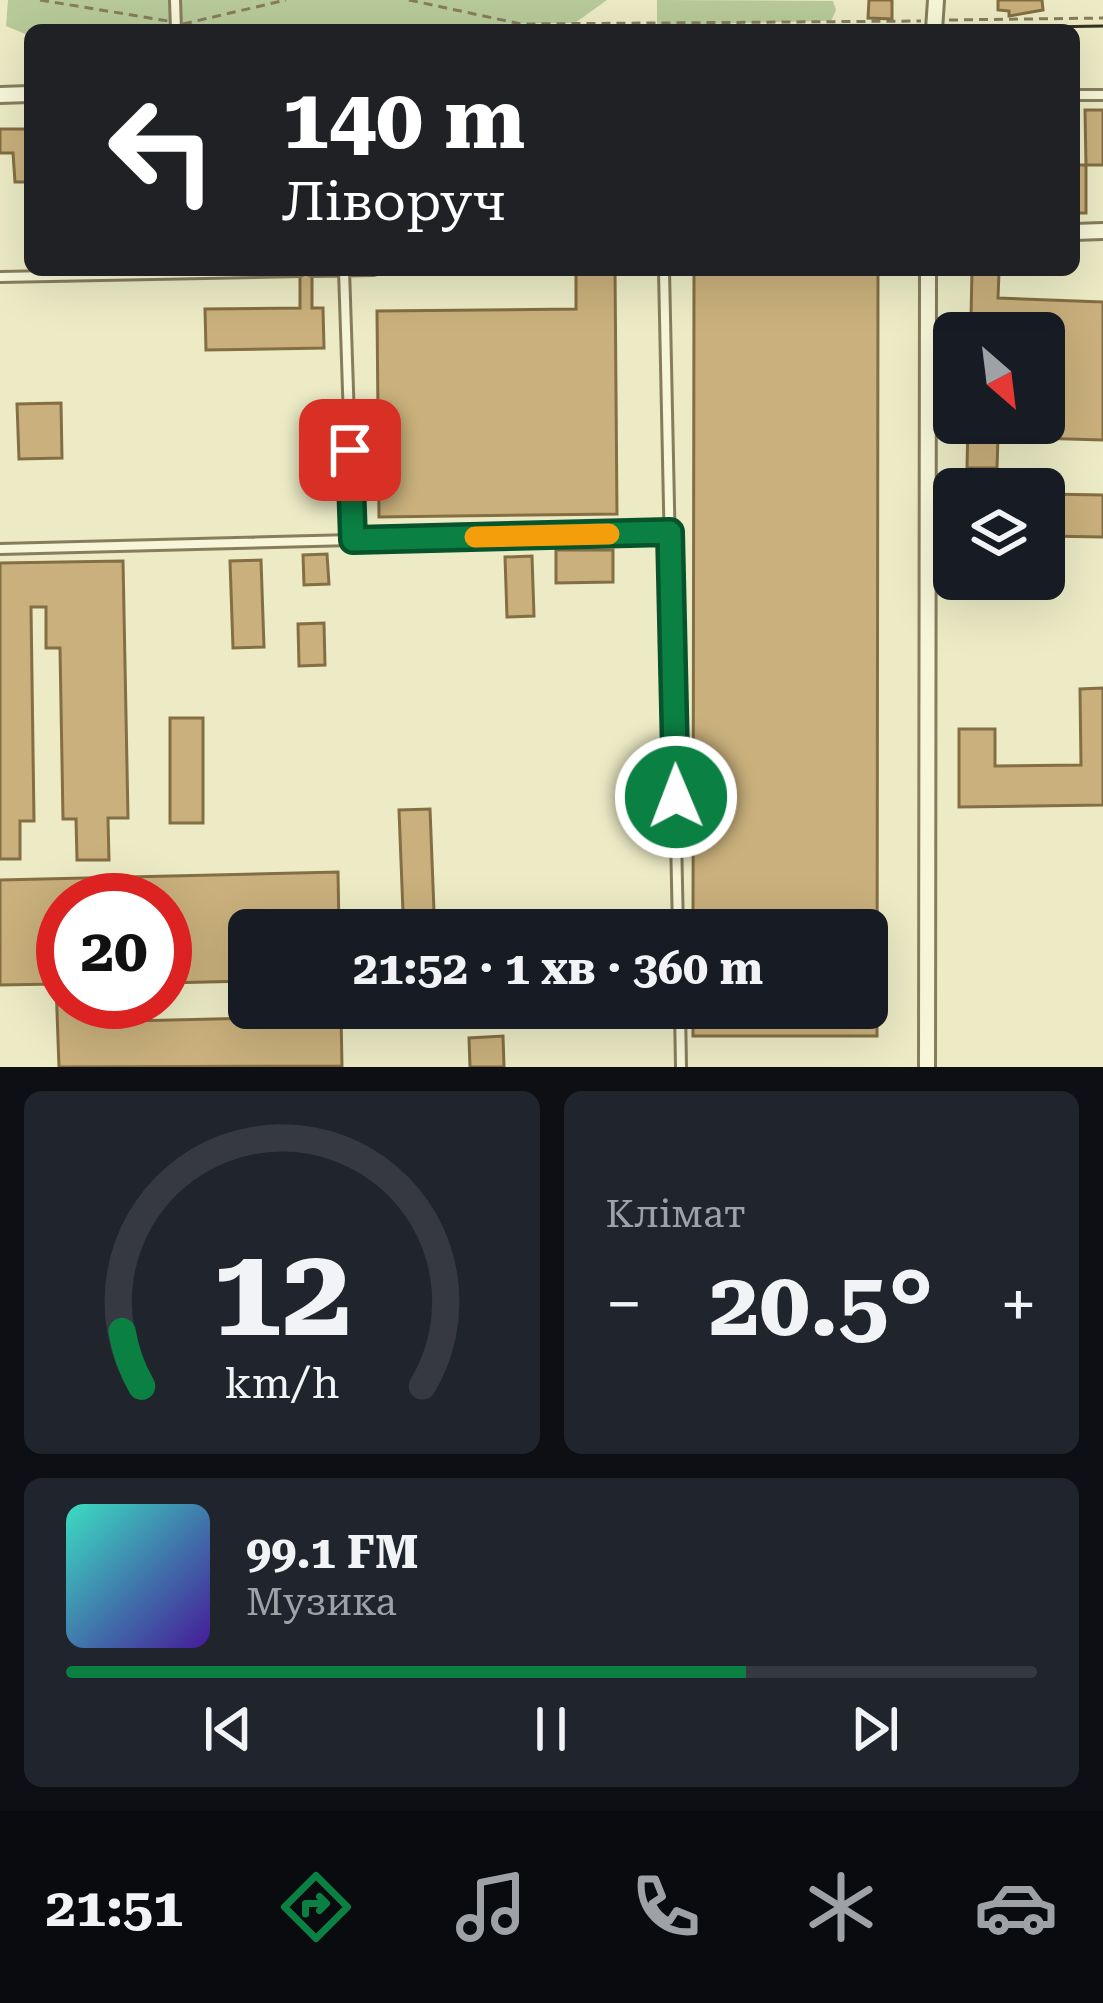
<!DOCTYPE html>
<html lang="uk">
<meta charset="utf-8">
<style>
:root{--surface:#171b24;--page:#20242c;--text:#f1f3f6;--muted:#9ea1a6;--line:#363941;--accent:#0b8043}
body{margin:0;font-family:"Roboto Serif",serif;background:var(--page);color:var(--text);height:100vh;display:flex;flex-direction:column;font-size:45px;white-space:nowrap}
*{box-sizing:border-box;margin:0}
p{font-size:39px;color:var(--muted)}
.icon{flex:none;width:66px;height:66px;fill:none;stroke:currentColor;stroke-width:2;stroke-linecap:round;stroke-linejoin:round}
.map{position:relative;height:1067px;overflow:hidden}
.panel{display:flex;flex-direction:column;gap:24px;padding:24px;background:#0d0f14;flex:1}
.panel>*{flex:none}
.banner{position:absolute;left:24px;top:24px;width:1056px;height:252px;border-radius:18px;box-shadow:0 12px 48px #0002;background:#202124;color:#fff;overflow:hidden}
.needle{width:78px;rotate:152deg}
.tools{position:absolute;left:933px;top:312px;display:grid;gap:24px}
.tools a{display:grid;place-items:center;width:132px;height:132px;border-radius:18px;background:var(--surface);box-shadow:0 12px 48px #0002;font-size:60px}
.speed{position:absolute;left:36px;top:873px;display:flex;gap:24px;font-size:60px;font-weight:700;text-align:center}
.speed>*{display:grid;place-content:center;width:156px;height:156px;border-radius:50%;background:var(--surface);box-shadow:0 12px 48px #0002;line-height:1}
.speed .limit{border:18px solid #d22;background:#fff;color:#111}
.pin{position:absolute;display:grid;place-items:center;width:102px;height:102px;color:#fff;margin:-51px;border-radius:24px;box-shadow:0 6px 18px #0006}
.me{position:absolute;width:132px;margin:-66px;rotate:359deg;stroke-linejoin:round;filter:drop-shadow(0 0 9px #0008)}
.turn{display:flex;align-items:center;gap:42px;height:252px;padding:0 60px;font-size:54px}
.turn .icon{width:156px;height:156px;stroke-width:2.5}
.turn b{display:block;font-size:84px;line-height:102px}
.big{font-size:90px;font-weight:700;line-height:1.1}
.panel .widget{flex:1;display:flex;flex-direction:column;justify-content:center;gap:18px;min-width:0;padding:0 42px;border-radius:18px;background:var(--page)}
.panel .dial{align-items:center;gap:0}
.dial svg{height:312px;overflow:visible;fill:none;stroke:var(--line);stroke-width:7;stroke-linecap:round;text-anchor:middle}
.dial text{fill:var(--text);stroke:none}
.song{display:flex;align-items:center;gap:36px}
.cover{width:144px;height:144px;border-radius:18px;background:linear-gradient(135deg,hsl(170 70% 55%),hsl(260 70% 35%))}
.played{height:12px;border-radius:6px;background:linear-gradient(90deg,var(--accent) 70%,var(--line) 70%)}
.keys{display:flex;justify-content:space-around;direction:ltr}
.heat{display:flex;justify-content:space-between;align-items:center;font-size:66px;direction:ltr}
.panel .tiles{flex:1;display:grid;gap:24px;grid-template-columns:1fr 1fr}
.widget:last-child{grid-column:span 2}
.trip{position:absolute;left:228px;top:909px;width:660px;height:120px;border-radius:18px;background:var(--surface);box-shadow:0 12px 48px #0002;font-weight:700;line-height:120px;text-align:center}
.dock{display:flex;height:192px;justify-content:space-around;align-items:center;background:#090b0e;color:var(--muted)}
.dock .icon{width:84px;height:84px}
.dock .active{color:var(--accent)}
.dock b{font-size:54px;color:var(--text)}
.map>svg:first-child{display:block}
</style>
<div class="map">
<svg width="1103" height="1067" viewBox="0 0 1103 1067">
<rect width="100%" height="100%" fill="#ecebc5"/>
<path fill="#b8ca99" d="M 8,0 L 607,0 L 575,23 L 30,30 L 30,36 L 6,26 Z
M 657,0 L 833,1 L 836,10 L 831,21 L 657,25 Z"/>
<path fill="#c9b07c" stroke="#846e43" stroke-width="3" d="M 869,0 L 892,0 L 892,19 L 868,18 Z
M 998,0 L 1042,0 L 1043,10 L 1009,16 L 1009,11 L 998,10 Z
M 1085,110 L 1103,110 L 1103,165 L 1086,165 Z
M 0,129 L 27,129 L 30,182 L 15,182 L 13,153 L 0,153 Z
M 1074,165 L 1086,165 L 1086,213 L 1074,213 Z
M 300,270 L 312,270 L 312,308 L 323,308 L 324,348 L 206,350 L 205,309 L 300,308 Z
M 576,270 L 615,270 L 617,514 L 379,517 L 377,311 L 576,309 Z
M 694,270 L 878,270 L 877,1036 L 693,1036 L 693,1008 L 867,1008 L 867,930 L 693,930 Z
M 972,271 L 999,272 L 998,298 L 1103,302 L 1103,440 L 998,437 L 997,468 L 967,468 L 968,423 L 1044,423 L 1044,333 L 985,333 L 985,318 L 971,317 Z
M 61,403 L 62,458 L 19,459 L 17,404 Z
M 1044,494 L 1103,495 L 1103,537 L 1044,536 Z
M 556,550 L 613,550 L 613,582 L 556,583 Z
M 327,554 L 329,584 L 304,585 L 303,555 Z
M 532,556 L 534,616 L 507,617 L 505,557 Z
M 261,560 L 264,647 L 233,648 L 230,561 Z
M 123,561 L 128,818 L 108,818 L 109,860 L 77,860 L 76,819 L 63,819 L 60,648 L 46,648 L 46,607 L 31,607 L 34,821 L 20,821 L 20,859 L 0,859 L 0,563 Z
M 324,623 L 325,665 L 299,666 L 298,624 Z
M 1103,688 L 1103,805 L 959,807 L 959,729 L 995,729 L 995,766 L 1081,765 L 1080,689 Z
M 170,718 L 203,718 L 203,823 L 170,823 Z
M 430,809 L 434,911 L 403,912 L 399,810 Z
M 338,872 L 339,930 L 249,930 L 249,981 L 165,983 L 165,900 L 63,900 L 63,1002 L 87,1002 L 88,1022 L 341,1016 L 342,1066 L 59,1067 L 56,984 L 0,985 L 0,880 Z
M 503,1036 L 504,1067 L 470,1067 L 469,1038 Z"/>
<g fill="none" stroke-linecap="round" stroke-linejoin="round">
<defs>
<path id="service" d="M 175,0 L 176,30
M 1074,95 L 1103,95
M 344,270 L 353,540
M 664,270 L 678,930
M 312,271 L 374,270
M 0,277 L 300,271
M 0,549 L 670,532
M 680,1008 L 681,1067"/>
<path id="minor" d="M 934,30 L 936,0
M 0,95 L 30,94
M 1074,232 L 1103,231
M 927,1067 L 928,270"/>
</defs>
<use href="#service" stroke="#867d5c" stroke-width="14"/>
<use href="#minor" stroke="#867d5c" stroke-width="20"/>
<path stroke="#867d5c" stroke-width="3" stroke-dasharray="9 6" stroke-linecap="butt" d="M 40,0 L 168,21
M 409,0 L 521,24 L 921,21
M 949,20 L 1103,18
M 183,24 L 286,0"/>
<use href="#service" stroke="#f7f6d8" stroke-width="8"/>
<use href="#minor" stroke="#f7f6d8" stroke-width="14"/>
<path stroke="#37311f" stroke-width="3" d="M 862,30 L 1103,26"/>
</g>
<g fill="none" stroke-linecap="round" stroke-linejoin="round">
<defs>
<path id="route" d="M 350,450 L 353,540 L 670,532 L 676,797"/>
</defs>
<use href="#route" stroke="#07532c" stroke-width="30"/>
<use href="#route" stroke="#0b8043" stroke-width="21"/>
<path stroke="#f59e0b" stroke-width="21" d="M 475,537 L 609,534"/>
</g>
</svg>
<div class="tools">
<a><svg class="needle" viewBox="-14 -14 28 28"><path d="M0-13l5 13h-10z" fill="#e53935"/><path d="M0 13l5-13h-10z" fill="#9ea1a6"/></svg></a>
<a><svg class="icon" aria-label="layers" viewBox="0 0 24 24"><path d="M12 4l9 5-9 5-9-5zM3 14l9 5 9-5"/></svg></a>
</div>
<div class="speed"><div class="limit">20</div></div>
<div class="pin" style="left:350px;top:450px;background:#d93025"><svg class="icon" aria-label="arrive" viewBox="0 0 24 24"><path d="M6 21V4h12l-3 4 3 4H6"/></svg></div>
<svg class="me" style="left:676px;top:797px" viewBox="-20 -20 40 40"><circle r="17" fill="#0b8043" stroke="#fff" stroke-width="3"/><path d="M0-11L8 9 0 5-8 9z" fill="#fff"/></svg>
<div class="trip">21:52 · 1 хв · 360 m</div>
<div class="banner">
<div class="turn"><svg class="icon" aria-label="left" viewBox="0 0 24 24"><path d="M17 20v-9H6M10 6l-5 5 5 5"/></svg><div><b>140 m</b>Ліворуч</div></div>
</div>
</div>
<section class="panel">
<div class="tiles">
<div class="widget dial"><svg viewBox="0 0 100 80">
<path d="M14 69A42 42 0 1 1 86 69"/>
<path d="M14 69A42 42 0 0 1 9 55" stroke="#0b8043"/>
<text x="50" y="56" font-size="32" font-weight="700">12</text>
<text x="50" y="72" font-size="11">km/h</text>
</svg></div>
<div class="widget"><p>Клімат</p>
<div class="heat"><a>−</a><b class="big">20.5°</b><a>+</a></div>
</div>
<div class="widget">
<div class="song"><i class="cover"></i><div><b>99.1 FM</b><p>Музика</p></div></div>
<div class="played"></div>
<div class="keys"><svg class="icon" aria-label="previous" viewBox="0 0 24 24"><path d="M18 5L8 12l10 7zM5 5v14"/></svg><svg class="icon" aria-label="pause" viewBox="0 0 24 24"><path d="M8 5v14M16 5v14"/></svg><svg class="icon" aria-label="next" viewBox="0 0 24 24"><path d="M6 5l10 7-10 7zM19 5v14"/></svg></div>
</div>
</div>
</section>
<nav class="dock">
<b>21:51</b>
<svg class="icon active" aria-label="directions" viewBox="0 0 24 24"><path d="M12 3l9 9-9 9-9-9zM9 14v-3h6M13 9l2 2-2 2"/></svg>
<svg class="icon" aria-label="music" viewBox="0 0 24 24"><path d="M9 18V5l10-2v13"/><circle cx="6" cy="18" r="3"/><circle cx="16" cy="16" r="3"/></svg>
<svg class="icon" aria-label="phone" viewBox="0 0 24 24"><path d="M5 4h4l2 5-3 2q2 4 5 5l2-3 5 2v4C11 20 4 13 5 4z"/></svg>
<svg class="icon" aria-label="climate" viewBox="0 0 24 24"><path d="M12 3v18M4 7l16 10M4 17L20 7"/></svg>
<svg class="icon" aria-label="car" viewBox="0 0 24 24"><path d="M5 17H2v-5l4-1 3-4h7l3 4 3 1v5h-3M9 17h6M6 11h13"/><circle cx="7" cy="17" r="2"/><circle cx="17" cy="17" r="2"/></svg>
</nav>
